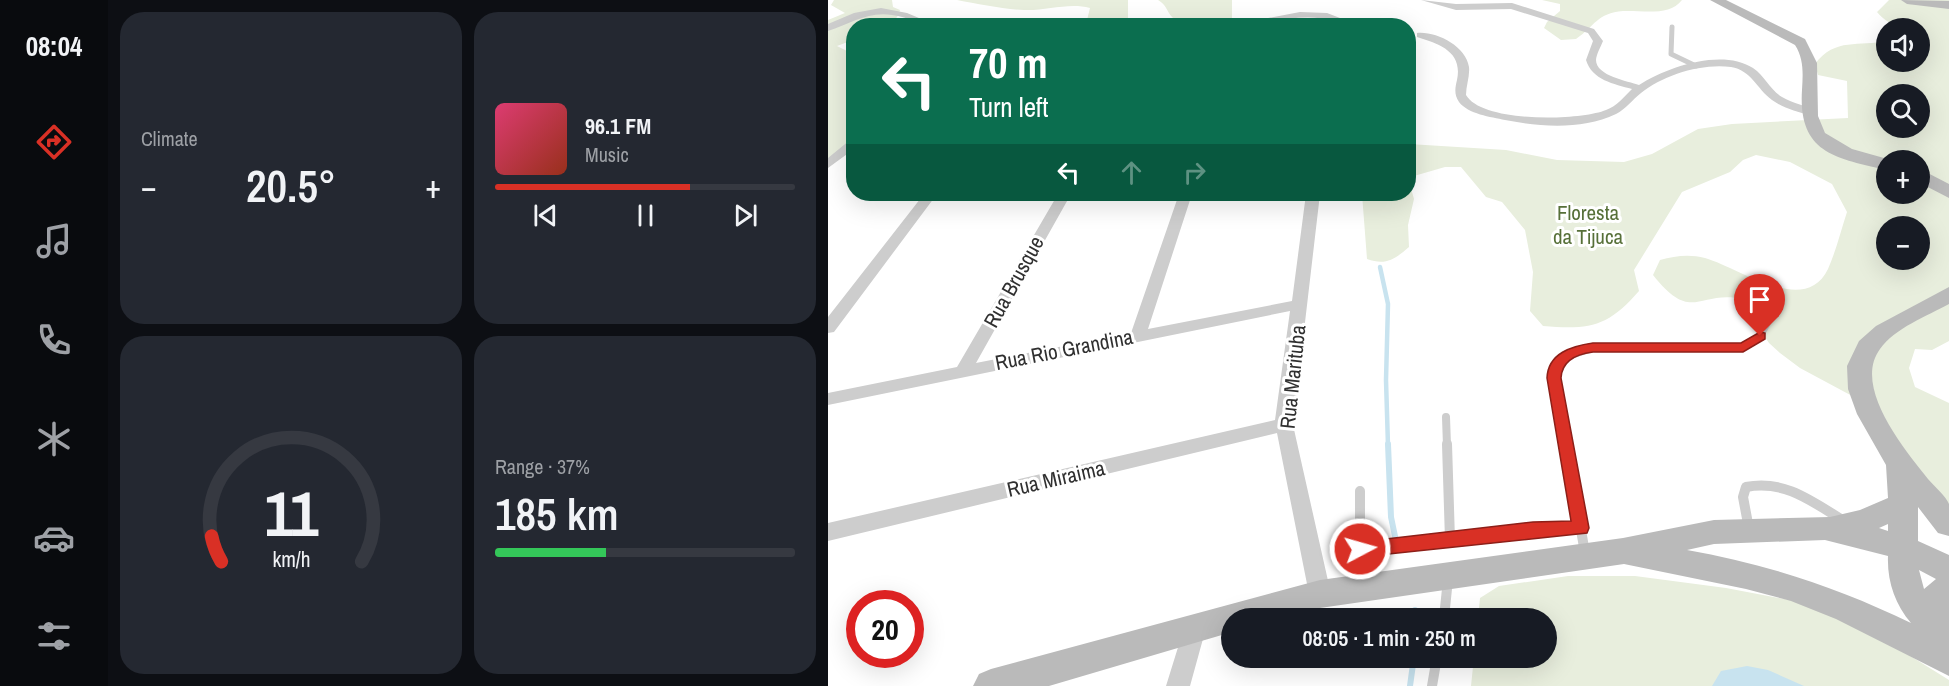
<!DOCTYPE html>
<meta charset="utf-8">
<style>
:root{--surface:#171b24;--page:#242831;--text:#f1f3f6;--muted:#9ea1a6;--line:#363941;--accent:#d93025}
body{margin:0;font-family:"Archivo Narrow",sans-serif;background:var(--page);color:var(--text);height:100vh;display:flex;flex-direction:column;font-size:22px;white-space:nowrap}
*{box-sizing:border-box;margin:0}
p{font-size:20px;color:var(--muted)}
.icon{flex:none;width:33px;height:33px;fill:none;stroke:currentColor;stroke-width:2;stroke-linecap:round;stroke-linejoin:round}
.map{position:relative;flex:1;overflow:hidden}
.details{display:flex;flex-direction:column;gap:12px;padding:12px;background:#0d0f14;width:720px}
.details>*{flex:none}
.top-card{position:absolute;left:18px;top:18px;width:570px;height:183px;border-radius:24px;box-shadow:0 6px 24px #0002;background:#0b6e4f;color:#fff;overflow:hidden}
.buttons{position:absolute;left:1048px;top:18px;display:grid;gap:12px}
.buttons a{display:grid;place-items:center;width:54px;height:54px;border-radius:50%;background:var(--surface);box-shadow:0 6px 24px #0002;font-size:30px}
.speed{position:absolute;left:18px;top:590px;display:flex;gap:12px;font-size:30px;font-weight:700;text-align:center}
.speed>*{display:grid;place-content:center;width:78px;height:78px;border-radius:50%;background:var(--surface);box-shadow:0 6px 24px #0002;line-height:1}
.speed .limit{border:9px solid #d22;background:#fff;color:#111}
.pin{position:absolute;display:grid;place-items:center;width:51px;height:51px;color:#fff;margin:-62px -26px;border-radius:50% 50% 50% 0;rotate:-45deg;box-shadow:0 0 6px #0007}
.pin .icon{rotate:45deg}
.me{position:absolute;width:66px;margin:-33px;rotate:84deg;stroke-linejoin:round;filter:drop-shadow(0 0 4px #0008)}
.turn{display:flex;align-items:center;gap:21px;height:126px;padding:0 24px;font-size:27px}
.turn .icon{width:78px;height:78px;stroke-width:2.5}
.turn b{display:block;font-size:42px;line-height:51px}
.lanes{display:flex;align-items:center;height:57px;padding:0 24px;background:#0003;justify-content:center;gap:30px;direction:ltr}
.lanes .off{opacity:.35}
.big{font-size:45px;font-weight:600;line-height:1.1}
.details .widget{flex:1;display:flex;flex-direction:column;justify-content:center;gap:9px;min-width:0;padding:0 21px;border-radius:24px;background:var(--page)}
.details .dial{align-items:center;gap:0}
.dial svg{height:156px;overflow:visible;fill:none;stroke:var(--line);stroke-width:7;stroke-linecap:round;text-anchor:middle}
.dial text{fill:var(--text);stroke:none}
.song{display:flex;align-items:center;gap:18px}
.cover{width:72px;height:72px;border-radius:9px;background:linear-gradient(135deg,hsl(340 70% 55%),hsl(10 70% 35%))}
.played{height:6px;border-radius:3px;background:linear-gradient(90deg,var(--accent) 65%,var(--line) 65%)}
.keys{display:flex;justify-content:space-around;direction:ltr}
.heat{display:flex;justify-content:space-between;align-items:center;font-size:33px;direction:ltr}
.charge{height:9px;border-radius:4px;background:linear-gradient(90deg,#34c759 37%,var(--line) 0)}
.details .tiles{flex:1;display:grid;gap:12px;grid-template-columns:repeat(2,1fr)}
.trip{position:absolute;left:393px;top:608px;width:336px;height:60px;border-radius:30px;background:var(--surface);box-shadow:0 6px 24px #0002;font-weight:600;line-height:60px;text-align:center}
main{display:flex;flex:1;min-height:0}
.menu{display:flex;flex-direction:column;width:108px;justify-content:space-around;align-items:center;background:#090b0e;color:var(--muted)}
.menu .icon{width:42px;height:42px}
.menu .active{color:var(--accent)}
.menu b{font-size:27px;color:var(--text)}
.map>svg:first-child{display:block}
</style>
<main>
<nav class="menu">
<b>08:04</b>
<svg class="icon active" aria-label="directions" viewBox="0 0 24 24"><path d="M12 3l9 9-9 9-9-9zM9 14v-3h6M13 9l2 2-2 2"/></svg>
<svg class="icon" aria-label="music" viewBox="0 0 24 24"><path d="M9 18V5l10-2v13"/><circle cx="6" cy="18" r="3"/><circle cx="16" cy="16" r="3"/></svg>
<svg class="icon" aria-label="phone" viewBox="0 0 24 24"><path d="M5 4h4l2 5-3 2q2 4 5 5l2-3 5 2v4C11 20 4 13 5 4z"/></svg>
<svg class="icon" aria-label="climate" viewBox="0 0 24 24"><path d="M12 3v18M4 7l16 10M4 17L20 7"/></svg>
<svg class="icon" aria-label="car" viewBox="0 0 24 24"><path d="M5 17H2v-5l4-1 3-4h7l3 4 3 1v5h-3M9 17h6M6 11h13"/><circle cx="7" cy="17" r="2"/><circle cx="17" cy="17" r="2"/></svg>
<svg class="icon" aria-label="filters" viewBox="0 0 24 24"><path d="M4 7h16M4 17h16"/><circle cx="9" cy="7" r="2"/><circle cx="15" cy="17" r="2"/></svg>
</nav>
<section class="details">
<div class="tiles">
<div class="widget"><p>Climate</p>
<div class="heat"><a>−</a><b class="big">20.5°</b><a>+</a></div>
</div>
<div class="widget">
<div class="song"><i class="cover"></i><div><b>96.1 FM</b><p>Music</p></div></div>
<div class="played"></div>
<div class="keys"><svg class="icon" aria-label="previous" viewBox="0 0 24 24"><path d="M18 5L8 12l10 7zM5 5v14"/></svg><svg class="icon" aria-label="pause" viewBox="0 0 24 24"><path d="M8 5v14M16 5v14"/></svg><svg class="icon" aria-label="next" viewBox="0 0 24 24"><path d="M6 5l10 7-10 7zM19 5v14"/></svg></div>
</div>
<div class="widget dial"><svg viewBox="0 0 100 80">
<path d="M14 69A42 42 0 1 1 86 69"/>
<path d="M14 69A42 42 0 0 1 9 56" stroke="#d93025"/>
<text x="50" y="56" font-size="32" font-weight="700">11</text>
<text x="50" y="72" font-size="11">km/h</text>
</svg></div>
<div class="widget"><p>Range · 37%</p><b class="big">185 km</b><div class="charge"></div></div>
</div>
</section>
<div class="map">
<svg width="1121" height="686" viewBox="0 0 1121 686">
<rect width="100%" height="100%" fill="#fff"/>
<path fill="#e8eedd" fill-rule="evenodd" d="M 6,0 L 64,0 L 65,7 L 72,10 C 67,31 42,25 26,26 L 25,40 L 9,46 L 25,54 L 25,141 L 0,162 L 0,20 L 17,13 L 3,5 Z
M 129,0 L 300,0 L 300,25 L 265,25 L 259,20 L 262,8 C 241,2 218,11 196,10 C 174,9 150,4 129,0 Z
M 330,0 L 404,0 L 404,19 C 387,23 359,32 345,18 C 338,11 339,5 330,0 Z
M 714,0 L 854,0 C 841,17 814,10 795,11 C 769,13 767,26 748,39 L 733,40 L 716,28 L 719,22 L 732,11 L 732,4 Z
M 1061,0 L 1121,0 L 1121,341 L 1104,350 L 1087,349 L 1081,368 L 1087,387 L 1121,403 L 1121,507 L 1068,441 L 1054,412 L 972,368 L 952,353 L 941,343 L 925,319 L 916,299 C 869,289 865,325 825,275 L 832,260 C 847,256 861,254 877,258 C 912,268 977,317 1000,269 C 1008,251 1013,230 1019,212 L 1004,184 L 962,162 L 928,155 L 915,160 L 902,172 L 854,192 L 806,270 L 811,291 C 780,327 761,330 715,326 L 702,311 L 705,272 L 697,230 L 674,202 L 658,197 L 633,167 L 617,167 L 586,176 L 582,185 L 586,199 L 580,225 L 581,247 C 567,259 558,266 539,259 L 534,194 L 580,194 L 581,144 L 678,150 L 729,160 L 796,162 L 824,154 L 870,129 L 904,124 L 1020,118 L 1019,81 L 990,75 L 987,64 C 1007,37 1031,47 1059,41 L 1059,62 L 1092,62 L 1092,28 C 1073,28 1062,27 1049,12 ZM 1059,94 L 1092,94 L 1092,128 L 1059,128 ZM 1059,160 L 1092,160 L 1092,194 L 1059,194 ZM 1059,226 L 1092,226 L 1092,260 L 1059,260 Z
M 740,576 L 807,576 L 898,588 L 972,602 L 1055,639 L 1121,680 L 1121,686 L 643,686 L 646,657 L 718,657 L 718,618 L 650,618 L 652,598 L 671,586 Z"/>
<path fill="#c8e3ef" d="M 919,666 L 940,670 L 976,686 L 884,686 L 893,671 Z"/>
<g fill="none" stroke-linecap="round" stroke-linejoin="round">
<path stroke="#c8e3ef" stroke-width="4.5" d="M 552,267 L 560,304 L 558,380 L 560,446"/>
<path stroke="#c8e3ef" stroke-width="6" d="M 560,444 L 563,517 L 568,541
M 587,610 L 587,618
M 582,686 L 586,657"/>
<path stroke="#cdcdcd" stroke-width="5" d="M 844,27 L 843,54 L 868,66"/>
<path stroke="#cdcdcd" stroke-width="8" d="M 618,417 L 619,446
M 738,446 L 726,378 L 730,364 L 739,356 L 765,348 L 915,347 L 932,336 L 952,298"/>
<path stroke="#cdcdcd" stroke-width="10" d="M 619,444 L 622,540
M 738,444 L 757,553
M 532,491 L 532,549 L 705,530 L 753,528
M 921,529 L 915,497 L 918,487 C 956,479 985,502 1016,521
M 532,549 L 537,584
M 616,618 L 620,579
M 604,686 L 609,657"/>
<path fill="#cdcdcd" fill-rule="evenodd" d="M 593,0 L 628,4 L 684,3 L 766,29 L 775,41 C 773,46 768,55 768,60 C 768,76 800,81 811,85 C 839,67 894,48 925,68 C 937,76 942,90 954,97 C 965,104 979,105 988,112 L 982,115 C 969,112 955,108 944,100 C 929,89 923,70 903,67 C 874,63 835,75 813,93 C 804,100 798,109 788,114 C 754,130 713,127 677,120 C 663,117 640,114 631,102 C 626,95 627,88 629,80 C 635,52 612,44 589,37 L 589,33 C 608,31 638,46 641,67 C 642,76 638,86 638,95 C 654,123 751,121 778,110 C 789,106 796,97 804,89 C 786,84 764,80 758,60 L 765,41 L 760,33 L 683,9 L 628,10 Z
M 53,8 L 79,13 L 110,26 C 93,26 81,17 64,15 C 40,11 22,24 0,31 L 0,24 L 26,13 Z
M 472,12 L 499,13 L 512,18 L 514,26 L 504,26 L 504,21 C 476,11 429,26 398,26 Z
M 22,140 L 26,140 L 26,149 L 0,168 L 0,158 Z
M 96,194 L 109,194 L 6,332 L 0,333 L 0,317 Z
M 230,194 L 243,194 L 148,363 L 303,333 L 351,194 L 364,194 L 320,329 L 464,301 L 478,194 L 492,194 L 465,425 L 503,594 L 500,601 L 492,604 L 484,601 L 481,594 L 449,433 L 0,541 L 0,523 L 447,420 L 462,311 L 0,405 L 0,393 L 129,367 Z
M 367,618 L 375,621 L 378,628 L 362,686 L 338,686 L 356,628 L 359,621 Z"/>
<path fill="#bababa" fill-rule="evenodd" d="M 882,0 L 898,0 L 977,39 L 989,63 L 990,116 L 997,133 L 1024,149 L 1063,160 L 1059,160 L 1059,170 C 1007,158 970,153 974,90 C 975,74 976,59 967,45 Z
M 1073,0 L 1121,1 L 1121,9 L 1079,4 Z
M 1092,169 L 1121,184 L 1121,198 L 1092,183 Z
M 1121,287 L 1121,304 C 1099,316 1067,328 1052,349 C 1024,387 1077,450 1100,479 C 1106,486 1118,496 1121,504 C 1121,512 1121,527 1121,536 L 1110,533 L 1090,507 L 1090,541 L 1121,555 L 1121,676 L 1008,619 L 963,601 L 918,589 L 796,564 L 492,608 L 455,618 L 404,618 L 404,632 L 221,686 L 145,686 L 151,674 L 163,669 L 492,580 L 795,538 L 886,520 L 1002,517 L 1032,510 L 1060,498 L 1058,465 L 1029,414 L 1020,389 L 1019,366 L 1031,341 L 1048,326 ZM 1060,524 L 1060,531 L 1051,528 ZM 997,540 L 1060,556 C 1059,581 1067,604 1083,623 C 1011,588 939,564 859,550 L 886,544 ZM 1091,570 L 1108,579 L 1096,589 Z"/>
</g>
<path fill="#d93025" stroke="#8d1f18" stroke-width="1.5" d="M 932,332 L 937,333 L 937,339 L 915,352 L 765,352 C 749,354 734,360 733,378 L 761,528 L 759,533 L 532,557 L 526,554 L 523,549 L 526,544 L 532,542 L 705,522 L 743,521 L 719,378 C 720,353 744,346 765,343 L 913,343 Z"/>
<g text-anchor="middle" stroke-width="6" stroke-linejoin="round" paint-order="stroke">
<g font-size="21" fill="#577039" stroke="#fff">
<text x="760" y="220">Floresta<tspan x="760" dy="24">da Tijuca</tspan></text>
</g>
<g font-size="21" fill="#303030" stroke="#fff">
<text transform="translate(186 282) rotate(-61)" y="7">Rua Brusque</text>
<text transform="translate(236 350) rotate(-11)" y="7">Rua Rio Grandina</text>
<text transform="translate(465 377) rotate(-84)" y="7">Rua Marituba</text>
<text transform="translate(228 479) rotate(-13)" y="7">Rua Miraima</text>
</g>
</g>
</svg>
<div class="buttons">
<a><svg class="icon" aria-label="sound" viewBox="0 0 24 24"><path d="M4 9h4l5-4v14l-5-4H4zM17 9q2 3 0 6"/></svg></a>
<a><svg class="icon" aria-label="search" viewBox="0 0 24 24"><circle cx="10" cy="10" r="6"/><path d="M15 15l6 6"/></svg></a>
<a>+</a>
<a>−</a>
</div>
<div class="speed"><div class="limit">20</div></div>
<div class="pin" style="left:932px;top:336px;background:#d93025"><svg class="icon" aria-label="arrive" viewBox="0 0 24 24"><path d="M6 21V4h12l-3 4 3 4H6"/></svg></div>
<svg class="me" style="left:532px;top:549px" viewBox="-20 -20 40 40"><circle r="17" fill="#d93025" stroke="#fff" stroke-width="3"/><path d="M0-11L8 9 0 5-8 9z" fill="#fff"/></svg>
<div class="trip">08:05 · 1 min · 250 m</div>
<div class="top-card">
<div class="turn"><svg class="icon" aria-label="left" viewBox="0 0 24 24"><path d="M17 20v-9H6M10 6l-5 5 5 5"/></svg><div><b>70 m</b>Turn left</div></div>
<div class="lanes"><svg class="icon" aria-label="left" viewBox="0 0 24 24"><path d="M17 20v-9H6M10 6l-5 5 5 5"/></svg><svg class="icon off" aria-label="ahead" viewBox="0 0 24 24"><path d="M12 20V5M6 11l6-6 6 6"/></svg><svg class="icon off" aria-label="right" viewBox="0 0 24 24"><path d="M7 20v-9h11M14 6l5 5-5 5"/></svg></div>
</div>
</div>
</main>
